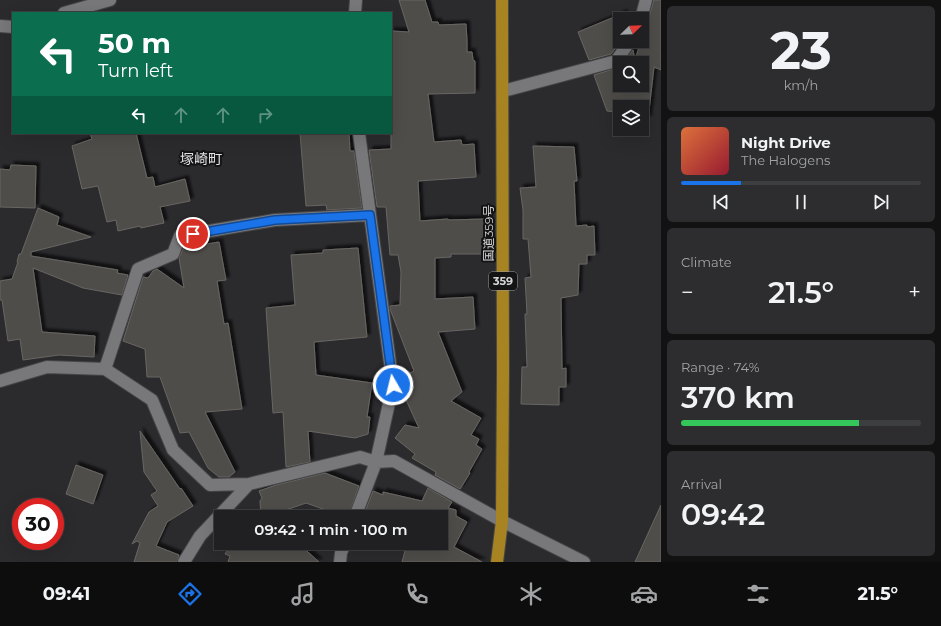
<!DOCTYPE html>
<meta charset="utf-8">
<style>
:root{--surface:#202022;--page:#2d2d2f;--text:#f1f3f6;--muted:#a2a3a5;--line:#3d3e40;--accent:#1a73e8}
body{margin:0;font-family:Montserrat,"Noto Sans JP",sans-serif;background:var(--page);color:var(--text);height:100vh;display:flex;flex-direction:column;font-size:15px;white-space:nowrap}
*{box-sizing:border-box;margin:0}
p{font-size:13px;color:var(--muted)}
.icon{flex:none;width:22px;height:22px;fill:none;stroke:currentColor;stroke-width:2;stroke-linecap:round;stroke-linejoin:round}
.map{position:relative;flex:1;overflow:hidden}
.drawer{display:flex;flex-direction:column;gap:6px;padding:6px;background:#121213;width:280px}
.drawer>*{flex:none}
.guide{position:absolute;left:12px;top:12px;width:380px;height:122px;border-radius:0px;box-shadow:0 4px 16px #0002,0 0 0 1px var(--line);background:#0b6e4f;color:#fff;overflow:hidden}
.needle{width:26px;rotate:67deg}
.buttons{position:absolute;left:613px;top:12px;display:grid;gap:8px}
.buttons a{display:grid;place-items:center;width:36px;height:36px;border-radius:0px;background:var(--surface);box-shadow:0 4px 16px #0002,0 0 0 1px var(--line);font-size:20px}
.speed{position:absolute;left:12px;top:498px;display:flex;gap:8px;font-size:20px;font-weight:700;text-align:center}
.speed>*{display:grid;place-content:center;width:52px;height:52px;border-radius:50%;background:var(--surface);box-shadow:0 4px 16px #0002,0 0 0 1px var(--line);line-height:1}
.speed .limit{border:6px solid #d22;background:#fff;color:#111}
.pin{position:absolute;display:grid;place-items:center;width:34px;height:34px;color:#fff;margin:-17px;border:2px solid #fff;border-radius:50%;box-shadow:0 1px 4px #0007}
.me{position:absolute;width:44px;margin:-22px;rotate:352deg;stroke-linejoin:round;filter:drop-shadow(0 0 3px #0008)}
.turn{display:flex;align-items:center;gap:14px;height:84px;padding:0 20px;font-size:18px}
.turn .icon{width:52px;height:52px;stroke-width:2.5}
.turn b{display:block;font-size:28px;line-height:34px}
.lanes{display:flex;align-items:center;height:38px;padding:0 20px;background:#0003;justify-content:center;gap:20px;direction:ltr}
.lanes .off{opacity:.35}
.big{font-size:30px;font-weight:600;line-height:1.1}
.drawer .widget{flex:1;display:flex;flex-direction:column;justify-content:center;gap:6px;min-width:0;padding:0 14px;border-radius:6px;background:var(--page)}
.drawer .dial{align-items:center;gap:0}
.dial b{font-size:52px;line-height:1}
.song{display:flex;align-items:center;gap:12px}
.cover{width:48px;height:48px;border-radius:6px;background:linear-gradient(135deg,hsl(20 70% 55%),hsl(350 70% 35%))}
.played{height:4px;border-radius:2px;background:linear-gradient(90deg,var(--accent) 25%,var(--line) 25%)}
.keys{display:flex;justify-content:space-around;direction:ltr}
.heat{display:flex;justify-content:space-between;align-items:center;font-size:22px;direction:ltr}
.charge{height:6px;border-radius:3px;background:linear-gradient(90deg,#34c759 74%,var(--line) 0)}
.trip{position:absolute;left:214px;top:510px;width:234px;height:40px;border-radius:0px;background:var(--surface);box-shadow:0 4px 16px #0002,0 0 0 1px var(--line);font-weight:600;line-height:40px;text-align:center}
.menu{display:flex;height:64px;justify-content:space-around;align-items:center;background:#0d0d0e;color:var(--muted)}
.menu .icon{width:28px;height:28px}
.menu .on{color:var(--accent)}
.menu b{font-size:18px;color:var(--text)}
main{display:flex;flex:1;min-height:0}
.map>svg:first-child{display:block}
</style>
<main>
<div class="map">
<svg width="661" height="562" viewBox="0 0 661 562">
<defs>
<filter id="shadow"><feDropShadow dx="3.5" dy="-3.5" stdDeviation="1" flood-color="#0009"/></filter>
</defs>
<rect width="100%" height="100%" fill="#2b2b2e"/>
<path fill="#4f4d4a" stroke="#686663" filter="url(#shadow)" d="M 399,0 L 425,0 L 432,22 L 438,22 L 439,25 L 466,24 L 467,41 L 467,52 L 472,52 L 473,60 L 475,61 L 475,93 L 428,94 L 434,142 L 461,140 L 462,145 L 474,144 L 476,177 L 418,181 L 420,221 L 448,219 L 449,220 L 485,219 L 486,254 L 451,254 L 451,257 L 435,258 L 435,299 L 473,297 L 475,329 L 438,332 L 462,392 L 451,401 L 481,418 L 471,435 L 479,439 L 476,445 L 482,449 L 469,472 L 470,473 L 460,489 L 435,475 L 436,472 L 412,458 L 415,454 L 395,438 L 405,425 L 419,428 L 400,387 L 414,389 L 408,374 L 414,371 L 390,309 L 390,306 L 400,305 L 401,272 L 398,255 L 390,255 L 386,207 L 377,207 L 369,150 L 391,149 L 391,31 L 409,32 Z
M 654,0 L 661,0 L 661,70 L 654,67 L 648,119 L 642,119 L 642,107 L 620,107 L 620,117 L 617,116 L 617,112 L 607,111 L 594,75 L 620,67 L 620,85 L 642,85 L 642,63 L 624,63 L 633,50 L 635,60 Z
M 624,13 L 625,19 L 620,19 L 620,41 L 621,41 L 611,54 L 589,60 L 578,32 Z
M 90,133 L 136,133 L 147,178 L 153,177 L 155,187 L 185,179 L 190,201 L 160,207 L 164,223 L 141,228 L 140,226 L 118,231 L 116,220 L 107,222 L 98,186 L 82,189 L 72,146 L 92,139 Z
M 300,133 L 349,133 L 350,151 L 354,151 L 362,208 L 327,210 L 326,205 L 306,206 Z
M 533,146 L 574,147 L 577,181 L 574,181 L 576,226 L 587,225 L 587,227 L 594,226 L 595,255 L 587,255 L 587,264 L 579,264 L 578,295 L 561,298 L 562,369 L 566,368 L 566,387 L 559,387 L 559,405 L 521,404 L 522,367 L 527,367 L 525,314 L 527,314 L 525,278 L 531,277 L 528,239 L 523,239 L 523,210 L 520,188 L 536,187 Z
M 11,165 L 36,166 L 35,208 L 0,207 L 0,169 L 10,170 Z
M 38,208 L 59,217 L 57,225 L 91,237 L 31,252 L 31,256 L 118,270 L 117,273 L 128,275 L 122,295 L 83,288 L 33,268 L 42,332 L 95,336 L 94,357 L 59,355 L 23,360 L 20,339 L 8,341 L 2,300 L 0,300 L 0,281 L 12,279 L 18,262 L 17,262 L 19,254 L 21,254 Z
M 200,242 L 201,245 L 219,242 L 226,280 L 217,281 L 224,324 L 228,323 L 242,409 L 205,412 L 235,472 L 229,477 L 219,477 L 208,468 L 189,432 L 180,433 L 160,377 L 147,377 L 145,349 L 123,341 L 143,277 L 148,278 L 153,271 L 157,269 L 184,288 L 179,258 L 185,245 Z
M 358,248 L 367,337 L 314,342 L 316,375 L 372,383 L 367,417 L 370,417 L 368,434 L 355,438 L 308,431 L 310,462 L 286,467 L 283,412 L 273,413 L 266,308 L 295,305 L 291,255 L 323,253 L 323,250 Z
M 140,431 L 180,489 L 181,488 L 193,506 L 167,522 L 156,546 L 179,555 L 177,562 L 134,562 L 140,543 L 137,541 L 132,544 L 149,512 L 158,506 L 151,495 L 157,491 L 144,472 Z
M 76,465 L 103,475 L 93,504 L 66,494 Z
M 325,473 L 359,486 L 348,517 L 335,517 L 337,514 L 306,503 L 266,517 L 261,517 L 260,501 L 262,498 L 259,491 L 276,485 Z
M 428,488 L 452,502 L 448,508 L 456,510 L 456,516 L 467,522 L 454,547 L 482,562 L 402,562 L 407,543 L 441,543 L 441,517 L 363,517 L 373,491 L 383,495 L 383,492 L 422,501 Z
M 661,505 L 661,562 L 635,562 Z
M 232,543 L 298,543 L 319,562 L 228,562 L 230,556 L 225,554 Z"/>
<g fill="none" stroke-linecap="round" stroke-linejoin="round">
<defs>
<path id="minor" d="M 64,13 L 110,0
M 355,13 L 356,0
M 641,19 L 646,0
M 0,26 L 13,27
M 503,91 L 616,61 L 630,41
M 105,369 L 138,269 L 173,254 L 180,236 L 275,220 L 370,215
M 0,381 L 47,367 L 105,369 L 152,400 L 173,450 L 210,485 L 249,484 L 360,457 L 376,462 L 394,461 L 502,521 L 584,562
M 355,517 L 376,462 L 393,385 L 359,133
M 184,562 L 200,536 L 249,484
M 340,562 L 341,553 L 345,543"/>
<path id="highway" d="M 497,562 L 502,521 L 503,371 L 502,0"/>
</defs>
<use href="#minor" stroke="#464648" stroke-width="14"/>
<use href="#highway" stroke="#464648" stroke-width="14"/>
<use href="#minor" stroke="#78787b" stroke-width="12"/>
<use href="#highway" stroke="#a88322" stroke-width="12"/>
</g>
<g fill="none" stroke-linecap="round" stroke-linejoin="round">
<defs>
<path id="route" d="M 193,234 L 275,220 L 370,215 L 393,385"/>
</defs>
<use href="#route" stroke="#114b97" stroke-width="10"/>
<use href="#route" stroke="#1a73e8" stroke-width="7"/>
</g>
<g text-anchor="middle" stroke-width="4" stroke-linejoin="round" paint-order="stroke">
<rect fill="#141415" stroke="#9b9b9d" stroke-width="1" x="489" y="272" width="28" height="18" rx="3"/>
<g font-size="11" font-weight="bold" fill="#d5d5d7">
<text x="503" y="285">359</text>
</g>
<g font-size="12" fill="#d5d5d7" stroke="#141415">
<text transform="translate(489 233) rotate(-90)" y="4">国道359号</text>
</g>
<g font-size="14" fill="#e3e3e7" stroke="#141415">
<text x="201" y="164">塚崎町</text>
</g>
</g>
</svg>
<div class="buttons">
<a><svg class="needle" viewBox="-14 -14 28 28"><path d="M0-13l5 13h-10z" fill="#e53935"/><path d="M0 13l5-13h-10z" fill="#a2a3a5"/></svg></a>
<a><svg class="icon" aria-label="search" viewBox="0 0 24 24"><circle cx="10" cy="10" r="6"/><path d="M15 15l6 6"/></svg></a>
<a><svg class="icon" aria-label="layers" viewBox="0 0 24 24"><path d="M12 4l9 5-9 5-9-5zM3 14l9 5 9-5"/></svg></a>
</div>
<div class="speed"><div class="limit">30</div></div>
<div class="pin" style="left:193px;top:234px;background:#d93025"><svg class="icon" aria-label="arrive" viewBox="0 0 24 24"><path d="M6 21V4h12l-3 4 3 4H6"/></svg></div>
<svg class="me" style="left:393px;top:385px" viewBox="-20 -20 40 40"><circle r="17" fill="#1a73e8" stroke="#fff" stroke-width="3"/><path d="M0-11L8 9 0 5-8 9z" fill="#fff"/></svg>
<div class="trip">09:42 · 1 min · 100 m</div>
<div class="guide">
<div class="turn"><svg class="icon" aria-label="left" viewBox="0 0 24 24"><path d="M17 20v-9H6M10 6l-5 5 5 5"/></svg><div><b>50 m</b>Turn left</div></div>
<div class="lanes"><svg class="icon" aria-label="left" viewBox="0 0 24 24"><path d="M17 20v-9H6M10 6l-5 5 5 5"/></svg><svg class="icon off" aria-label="ahead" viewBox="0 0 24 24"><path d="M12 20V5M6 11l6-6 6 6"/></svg><svg class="icon off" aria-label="ahead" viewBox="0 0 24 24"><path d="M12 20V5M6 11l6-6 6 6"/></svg><svg class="icon off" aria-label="right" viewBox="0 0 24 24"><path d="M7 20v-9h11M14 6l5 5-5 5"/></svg></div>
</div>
</div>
<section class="drawer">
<div class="widget dial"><b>23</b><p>km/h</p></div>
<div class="widget">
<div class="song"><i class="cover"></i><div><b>Night Drive</b><p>The Halogens</p></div></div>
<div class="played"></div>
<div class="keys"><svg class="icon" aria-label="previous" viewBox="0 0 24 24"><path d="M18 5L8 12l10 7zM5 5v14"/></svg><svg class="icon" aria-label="pause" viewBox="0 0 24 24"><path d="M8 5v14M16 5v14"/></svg><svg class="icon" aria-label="next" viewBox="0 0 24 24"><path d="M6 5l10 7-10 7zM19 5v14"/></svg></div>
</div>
<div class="widget"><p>Climate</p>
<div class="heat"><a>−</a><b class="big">21.5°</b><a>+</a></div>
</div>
<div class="widget"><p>Range · 74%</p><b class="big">370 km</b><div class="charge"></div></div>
<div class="widget"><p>Arrival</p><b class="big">09:42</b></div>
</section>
</main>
<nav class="menu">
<b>09:41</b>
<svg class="icon on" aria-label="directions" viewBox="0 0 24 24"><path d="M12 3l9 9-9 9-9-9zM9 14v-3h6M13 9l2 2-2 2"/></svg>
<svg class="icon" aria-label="music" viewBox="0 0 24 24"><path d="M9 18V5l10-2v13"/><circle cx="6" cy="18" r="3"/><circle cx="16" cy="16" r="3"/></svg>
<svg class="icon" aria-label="phone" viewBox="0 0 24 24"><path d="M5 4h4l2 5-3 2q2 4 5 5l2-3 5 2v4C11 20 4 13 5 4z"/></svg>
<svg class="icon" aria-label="climate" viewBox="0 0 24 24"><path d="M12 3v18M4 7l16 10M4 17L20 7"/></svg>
<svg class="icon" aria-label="car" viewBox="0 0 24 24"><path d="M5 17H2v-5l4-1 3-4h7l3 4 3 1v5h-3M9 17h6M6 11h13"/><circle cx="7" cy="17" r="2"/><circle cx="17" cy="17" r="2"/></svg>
<svg class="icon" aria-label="filters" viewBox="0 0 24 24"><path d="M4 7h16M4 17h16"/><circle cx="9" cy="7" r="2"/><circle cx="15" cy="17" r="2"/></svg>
<b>21.5°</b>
</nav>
